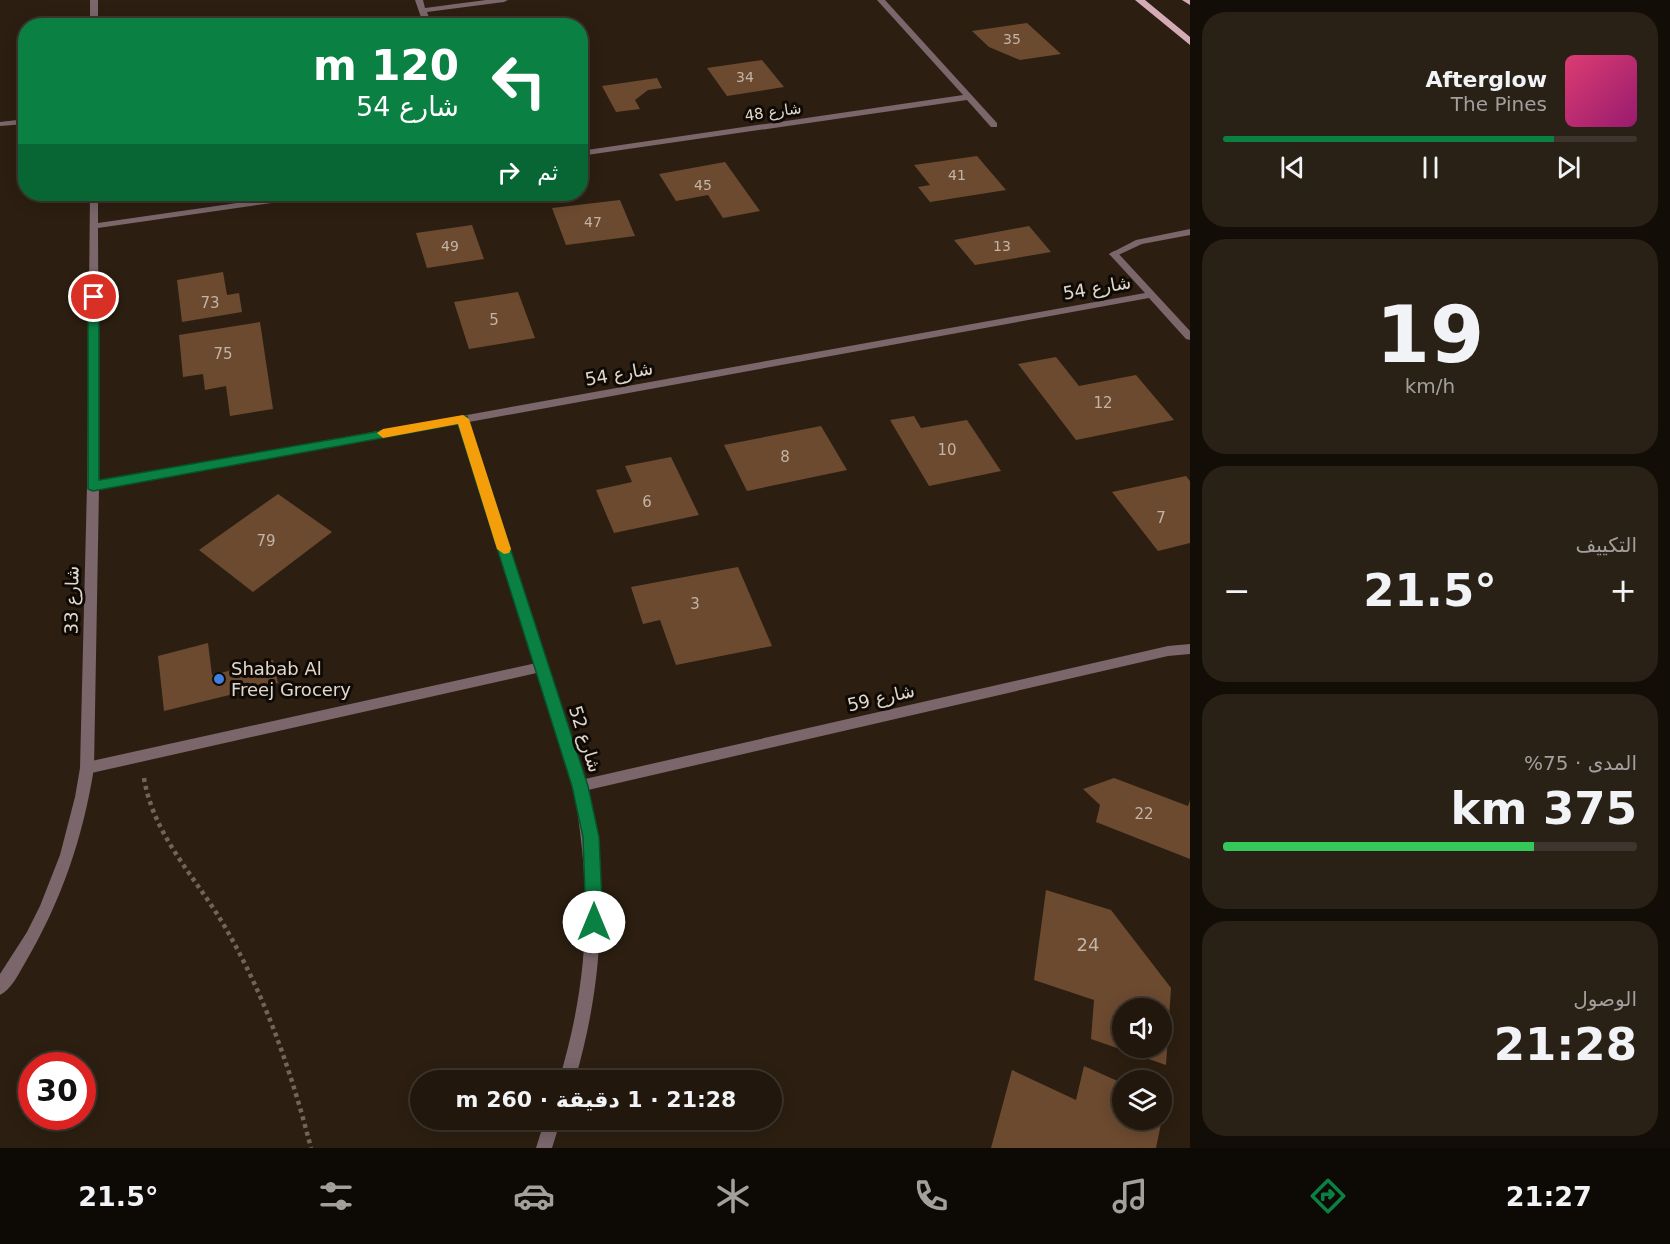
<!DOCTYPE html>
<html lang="ar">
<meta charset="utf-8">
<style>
:root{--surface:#21170d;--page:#292016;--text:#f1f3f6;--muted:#a29f9d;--line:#3e362e;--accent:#0b8043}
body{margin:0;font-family:"DejaVu Sans",Cairo,sans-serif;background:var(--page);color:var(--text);direction:rtl;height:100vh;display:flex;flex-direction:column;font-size:22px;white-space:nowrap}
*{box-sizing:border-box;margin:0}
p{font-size:20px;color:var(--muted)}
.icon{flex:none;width:33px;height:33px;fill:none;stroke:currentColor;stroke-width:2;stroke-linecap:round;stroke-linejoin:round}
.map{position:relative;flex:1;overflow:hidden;direction:ltr}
.drawer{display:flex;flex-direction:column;gap:12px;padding:12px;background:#120d07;width:480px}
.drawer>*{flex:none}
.top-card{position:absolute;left:18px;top:18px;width:570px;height:183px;border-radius:24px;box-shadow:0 3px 15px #0003,0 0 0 2px var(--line);direction:rtl;background:#0b8043;color:#fff;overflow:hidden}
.buttons{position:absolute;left:1112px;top:998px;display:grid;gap:12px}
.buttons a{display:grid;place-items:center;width:60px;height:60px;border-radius:50%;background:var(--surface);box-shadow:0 3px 15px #0003,0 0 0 2px var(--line);font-size:30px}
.speed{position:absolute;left:18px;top:1052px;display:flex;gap:12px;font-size:30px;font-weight:700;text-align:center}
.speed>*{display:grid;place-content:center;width:78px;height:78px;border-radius:50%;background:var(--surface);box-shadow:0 3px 15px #0003,0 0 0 2px var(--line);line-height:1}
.speed .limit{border:9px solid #d22;background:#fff;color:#111}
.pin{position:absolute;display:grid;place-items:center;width:51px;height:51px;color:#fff;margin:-26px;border:3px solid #fff;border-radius:50%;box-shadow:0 2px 6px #0007}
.me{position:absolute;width:66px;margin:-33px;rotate:0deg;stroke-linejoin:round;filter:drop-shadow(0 0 4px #0008)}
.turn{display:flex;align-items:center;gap:21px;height:126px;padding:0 30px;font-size:27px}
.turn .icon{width:78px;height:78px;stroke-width:2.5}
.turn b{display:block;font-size:42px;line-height:51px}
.then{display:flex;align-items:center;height:57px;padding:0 30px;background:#0003;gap:12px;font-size:22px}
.big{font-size:45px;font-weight:800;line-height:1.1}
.drawer .tile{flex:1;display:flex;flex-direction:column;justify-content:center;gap:9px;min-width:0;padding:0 21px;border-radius:24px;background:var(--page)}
.drawer .dial{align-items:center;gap:0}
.dial b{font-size:78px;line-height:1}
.song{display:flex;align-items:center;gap:18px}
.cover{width:72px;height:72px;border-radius:9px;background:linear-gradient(135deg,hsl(340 70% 55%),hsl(320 70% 35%))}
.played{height:6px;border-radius:3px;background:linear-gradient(90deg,var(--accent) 80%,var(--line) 80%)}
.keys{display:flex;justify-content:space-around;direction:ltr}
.heat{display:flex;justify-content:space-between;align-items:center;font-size:33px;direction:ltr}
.charge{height:9px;border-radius:4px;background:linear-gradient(90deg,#34c759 75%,var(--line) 0)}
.trip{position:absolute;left:410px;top:1070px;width:372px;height:60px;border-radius:30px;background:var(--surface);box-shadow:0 3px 15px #0003,0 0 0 2px var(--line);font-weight:800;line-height:60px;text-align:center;direction:rtl}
.tabs{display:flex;height:96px;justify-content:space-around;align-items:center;background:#0d0905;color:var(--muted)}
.tabs .icon{width:42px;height:42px}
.tabs .active{color:var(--accent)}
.tabs b{font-size:27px;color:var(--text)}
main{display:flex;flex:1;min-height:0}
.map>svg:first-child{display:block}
</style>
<main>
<section class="drawer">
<div class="tile">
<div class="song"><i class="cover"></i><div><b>Afterglow</b><p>The Pines</p></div></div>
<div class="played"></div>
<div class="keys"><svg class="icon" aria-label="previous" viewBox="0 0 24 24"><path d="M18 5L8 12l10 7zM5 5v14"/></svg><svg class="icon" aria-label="pause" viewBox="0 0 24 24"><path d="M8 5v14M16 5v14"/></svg><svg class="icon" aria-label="next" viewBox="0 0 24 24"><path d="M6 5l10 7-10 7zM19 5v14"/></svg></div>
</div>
<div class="tile dial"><b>19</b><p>km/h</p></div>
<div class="tile"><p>التكييف</p>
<div class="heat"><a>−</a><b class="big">21.5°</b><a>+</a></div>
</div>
<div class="tile"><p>المدى · 75%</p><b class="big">375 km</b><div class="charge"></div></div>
<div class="tile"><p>الوصول</p><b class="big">21:28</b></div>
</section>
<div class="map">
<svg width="1190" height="1148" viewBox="0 0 1190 1148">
<rect width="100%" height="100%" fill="#2c1f11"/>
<path fill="#6c4a30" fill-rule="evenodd" d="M 1027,23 L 1061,54 L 1020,60 L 989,47 L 972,31 Z
M 762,60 L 784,87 L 727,96 L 707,68 Z
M 657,78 L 662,88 L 648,90 L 635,100 L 640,109 L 616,112 L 602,86 Z
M 977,156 L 1006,190 L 930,202 L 918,187 L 930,185 L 914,165 Z
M 725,162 L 760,211 L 723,218 L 708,195 L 676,201 L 659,174 Z
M 620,200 L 635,236 L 566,245 L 552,208 Z
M 472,225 L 484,259 L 427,268 L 416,233 Z
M 1029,226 L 1051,252 L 975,265 L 954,240 Z
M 223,272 L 227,295 L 239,293 L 242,312 L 182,322 L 177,280 Z
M 518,292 L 535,338 L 469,349 L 454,302 Z
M 260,322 L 273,409 L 230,416 L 226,386 L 205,390 L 203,374 L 183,377 L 179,335 Z
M 1056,357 L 1079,386 L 1136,375 L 1174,420 L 1076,440 L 1018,364 Z
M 914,416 L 921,428 L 967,420 L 1001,471 L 929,486 L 890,420 Z
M 821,426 L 847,470 L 747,491 L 724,445 Z
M 671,457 L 699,515 L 614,533 L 596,490 L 632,482 L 625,466 Z
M 1186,476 L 1190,481 L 1190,543 L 1158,551 L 1112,492 Z
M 278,494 L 332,532 L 253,592 L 199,550 Z
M 738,567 L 772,646 L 676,665 L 660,620 L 643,624 L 631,587 Z
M 208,643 L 212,675 L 273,660 L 278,683 L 164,711 L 158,656 Z
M 1114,778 L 1188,806 L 1190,800 L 1190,859 L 1096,822 L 1100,805 L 1083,789 Z
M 1046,890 L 1111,910 L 1171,988 L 1166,1065 L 1091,1039 L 1094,1000 L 1034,980 ZM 1122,1008 L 1161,1008 L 1161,1047 L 1122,1047 Z
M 1084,1066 L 1122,1083 L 1122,1119 L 1162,1119 L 1156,1148 L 991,1148 L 1012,1070 L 1076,1100 Z"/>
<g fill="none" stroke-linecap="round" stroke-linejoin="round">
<path stroke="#716559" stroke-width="4.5" stroke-dasharray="4 4" stroke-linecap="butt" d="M 144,778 C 154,839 200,881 229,934 C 267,1001 292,1074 311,1148"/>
<path fill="#7a666b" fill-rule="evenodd" d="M 1190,229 L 1190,235 L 1142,244 L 1114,257 L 1109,254 L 1136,240 Z
M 541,662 L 546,663 L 547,667 L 546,671 L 541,672 L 87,774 L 82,772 L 80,768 L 82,764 L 87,762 Z"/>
<path fill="#7a666b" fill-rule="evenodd" d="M 90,0 L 98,0 L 98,26 L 90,26 Z
M 415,0 L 423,0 L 425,8 L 486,0 L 508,0 L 504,2 L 427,12 L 432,26 L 424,26 Z
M 877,0 L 885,0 L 997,123 L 997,127 L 991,127 L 967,100 L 580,156 L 580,151 L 963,95 Z
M 26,119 L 26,124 L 0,126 L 0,122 Z
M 90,194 L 98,194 L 98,223 L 299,194 L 318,194 L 314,197 L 98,228 L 99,481 L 1145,293 L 1111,256 L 1109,254 L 1114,251 L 1117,252 L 1190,331 L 1190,340 L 1186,339 L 1149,298 L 469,422 L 585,779 L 1168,646 L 1190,644 L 1190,654 L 1168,656 L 588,790 C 607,893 604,979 575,1080 L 559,1080 C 590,977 592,891 573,786 L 459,424 L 99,489 L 94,768 C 83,838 61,902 25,963 C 19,973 11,990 0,995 L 0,974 L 27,932 L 40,906 L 60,855 L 75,797 L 80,768 L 87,486 Z
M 545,1119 L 561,1119 L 552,1148 L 536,1148 Z"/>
<path fill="#d5abb6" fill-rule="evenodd" d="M 1135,0 L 1145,0 L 1190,37 L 1190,45 Z
M 1182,0 L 1190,0 L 1190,5 Z"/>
</g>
<path fill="#0b8043" stroke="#07532c" stroke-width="1.5" d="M 94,294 L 99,297 L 99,480 L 467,416 L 588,786 L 599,837 L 603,922 L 600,928 L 594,930 L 588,928 L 586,922 L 583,837 L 572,786 L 458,424 L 93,491 L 88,489 L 88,297 Z"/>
<path fill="#f59e0b" d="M 463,415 L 469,419 L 511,549 L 509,553 L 504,554 L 497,549 L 458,424 L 383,438 L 377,433 L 383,429 Z"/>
<circle fill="#3f7fe0" stroke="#100a05" stroke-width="2" cx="219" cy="679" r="6"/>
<g text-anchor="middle" stroke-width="6" stroke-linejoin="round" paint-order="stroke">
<g font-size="14" fill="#c3b4a6">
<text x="1012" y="44">35</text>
<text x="745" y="82">34</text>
<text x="957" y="180">41</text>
<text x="703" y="190">45</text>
<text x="593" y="227">47</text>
<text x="450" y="251">49</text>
<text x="1002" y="251">13</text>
</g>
<g font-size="15" fill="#e0d7ce" stroke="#100a05">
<text transform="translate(773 112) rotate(-8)" y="5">شارع 48</text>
</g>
<g font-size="15" fill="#c3b4a6">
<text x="210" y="308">73</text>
<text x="494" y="325">5</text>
<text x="223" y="359">75</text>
<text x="1103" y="408">12</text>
<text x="947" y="455">10</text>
<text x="785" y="462">8</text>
<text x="647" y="507">6</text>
<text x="1161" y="523">7</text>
<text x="266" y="546">79</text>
<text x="695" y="609">3</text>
<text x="1144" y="819">22</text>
</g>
<g font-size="18" fill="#e0d7ce" stroke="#100a05">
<text transform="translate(1097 288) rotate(-10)" y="6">شارع 54</text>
<text transform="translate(619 374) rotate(-10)" y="6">شارع 54</text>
<text transform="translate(72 600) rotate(-89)" y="6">شارع 33</text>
<text transform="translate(881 698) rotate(-13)" y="6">شارع 59</text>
<text transform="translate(585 739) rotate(72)" y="6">شارع 52</text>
</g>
<g font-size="18" fill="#e0d7ce" stroke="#100a05" text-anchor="start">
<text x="231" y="675">Shabab Al<tspan x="231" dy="21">Freej Grocery</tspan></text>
</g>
<g font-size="18" fill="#c3b4a6">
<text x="1088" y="951">24</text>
</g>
</g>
</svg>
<div class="buttons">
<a><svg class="icon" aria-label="sound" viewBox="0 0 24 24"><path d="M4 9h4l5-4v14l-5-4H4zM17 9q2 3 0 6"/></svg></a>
<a><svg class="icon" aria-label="layers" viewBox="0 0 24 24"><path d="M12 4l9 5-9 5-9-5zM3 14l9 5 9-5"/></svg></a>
</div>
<div class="speed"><div class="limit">30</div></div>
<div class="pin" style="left:94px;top:297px;background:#d93025"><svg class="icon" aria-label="arrive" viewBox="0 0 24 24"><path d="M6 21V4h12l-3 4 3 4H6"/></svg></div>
<svg class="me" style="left:594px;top:922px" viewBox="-20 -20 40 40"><circle r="19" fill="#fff"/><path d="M0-13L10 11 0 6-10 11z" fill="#0b8043"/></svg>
<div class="trip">21:28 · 1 دقيقة · 260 m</div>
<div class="top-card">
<div class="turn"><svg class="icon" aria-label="left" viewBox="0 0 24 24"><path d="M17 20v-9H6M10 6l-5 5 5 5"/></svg><div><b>120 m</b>شارع 54</div></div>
<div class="then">ثم<svg class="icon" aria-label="right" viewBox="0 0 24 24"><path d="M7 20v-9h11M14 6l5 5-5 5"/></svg></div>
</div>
</div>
</main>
<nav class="tabs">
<b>21:27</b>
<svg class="icon active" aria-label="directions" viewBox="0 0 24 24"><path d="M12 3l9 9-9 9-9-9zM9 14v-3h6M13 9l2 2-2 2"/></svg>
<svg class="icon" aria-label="music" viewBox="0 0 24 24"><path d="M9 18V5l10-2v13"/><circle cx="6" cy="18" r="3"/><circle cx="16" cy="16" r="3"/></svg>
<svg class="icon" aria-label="phone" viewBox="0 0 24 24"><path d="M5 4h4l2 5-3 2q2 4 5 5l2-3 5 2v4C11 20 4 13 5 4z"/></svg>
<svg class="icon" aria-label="climate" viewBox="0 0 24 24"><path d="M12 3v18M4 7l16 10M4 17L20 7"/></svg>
<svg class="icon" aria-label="car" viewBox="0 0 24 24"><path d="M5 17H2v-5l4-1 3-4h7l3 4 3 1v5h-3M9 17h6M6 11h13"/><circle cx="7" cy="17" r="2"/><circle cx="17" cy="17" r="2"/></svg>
<svg class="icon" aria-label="filters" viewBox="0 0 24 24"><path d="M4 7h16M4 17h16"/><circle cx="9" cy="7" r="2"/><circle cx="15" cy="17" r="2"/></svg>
<b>21.5°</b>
</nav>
